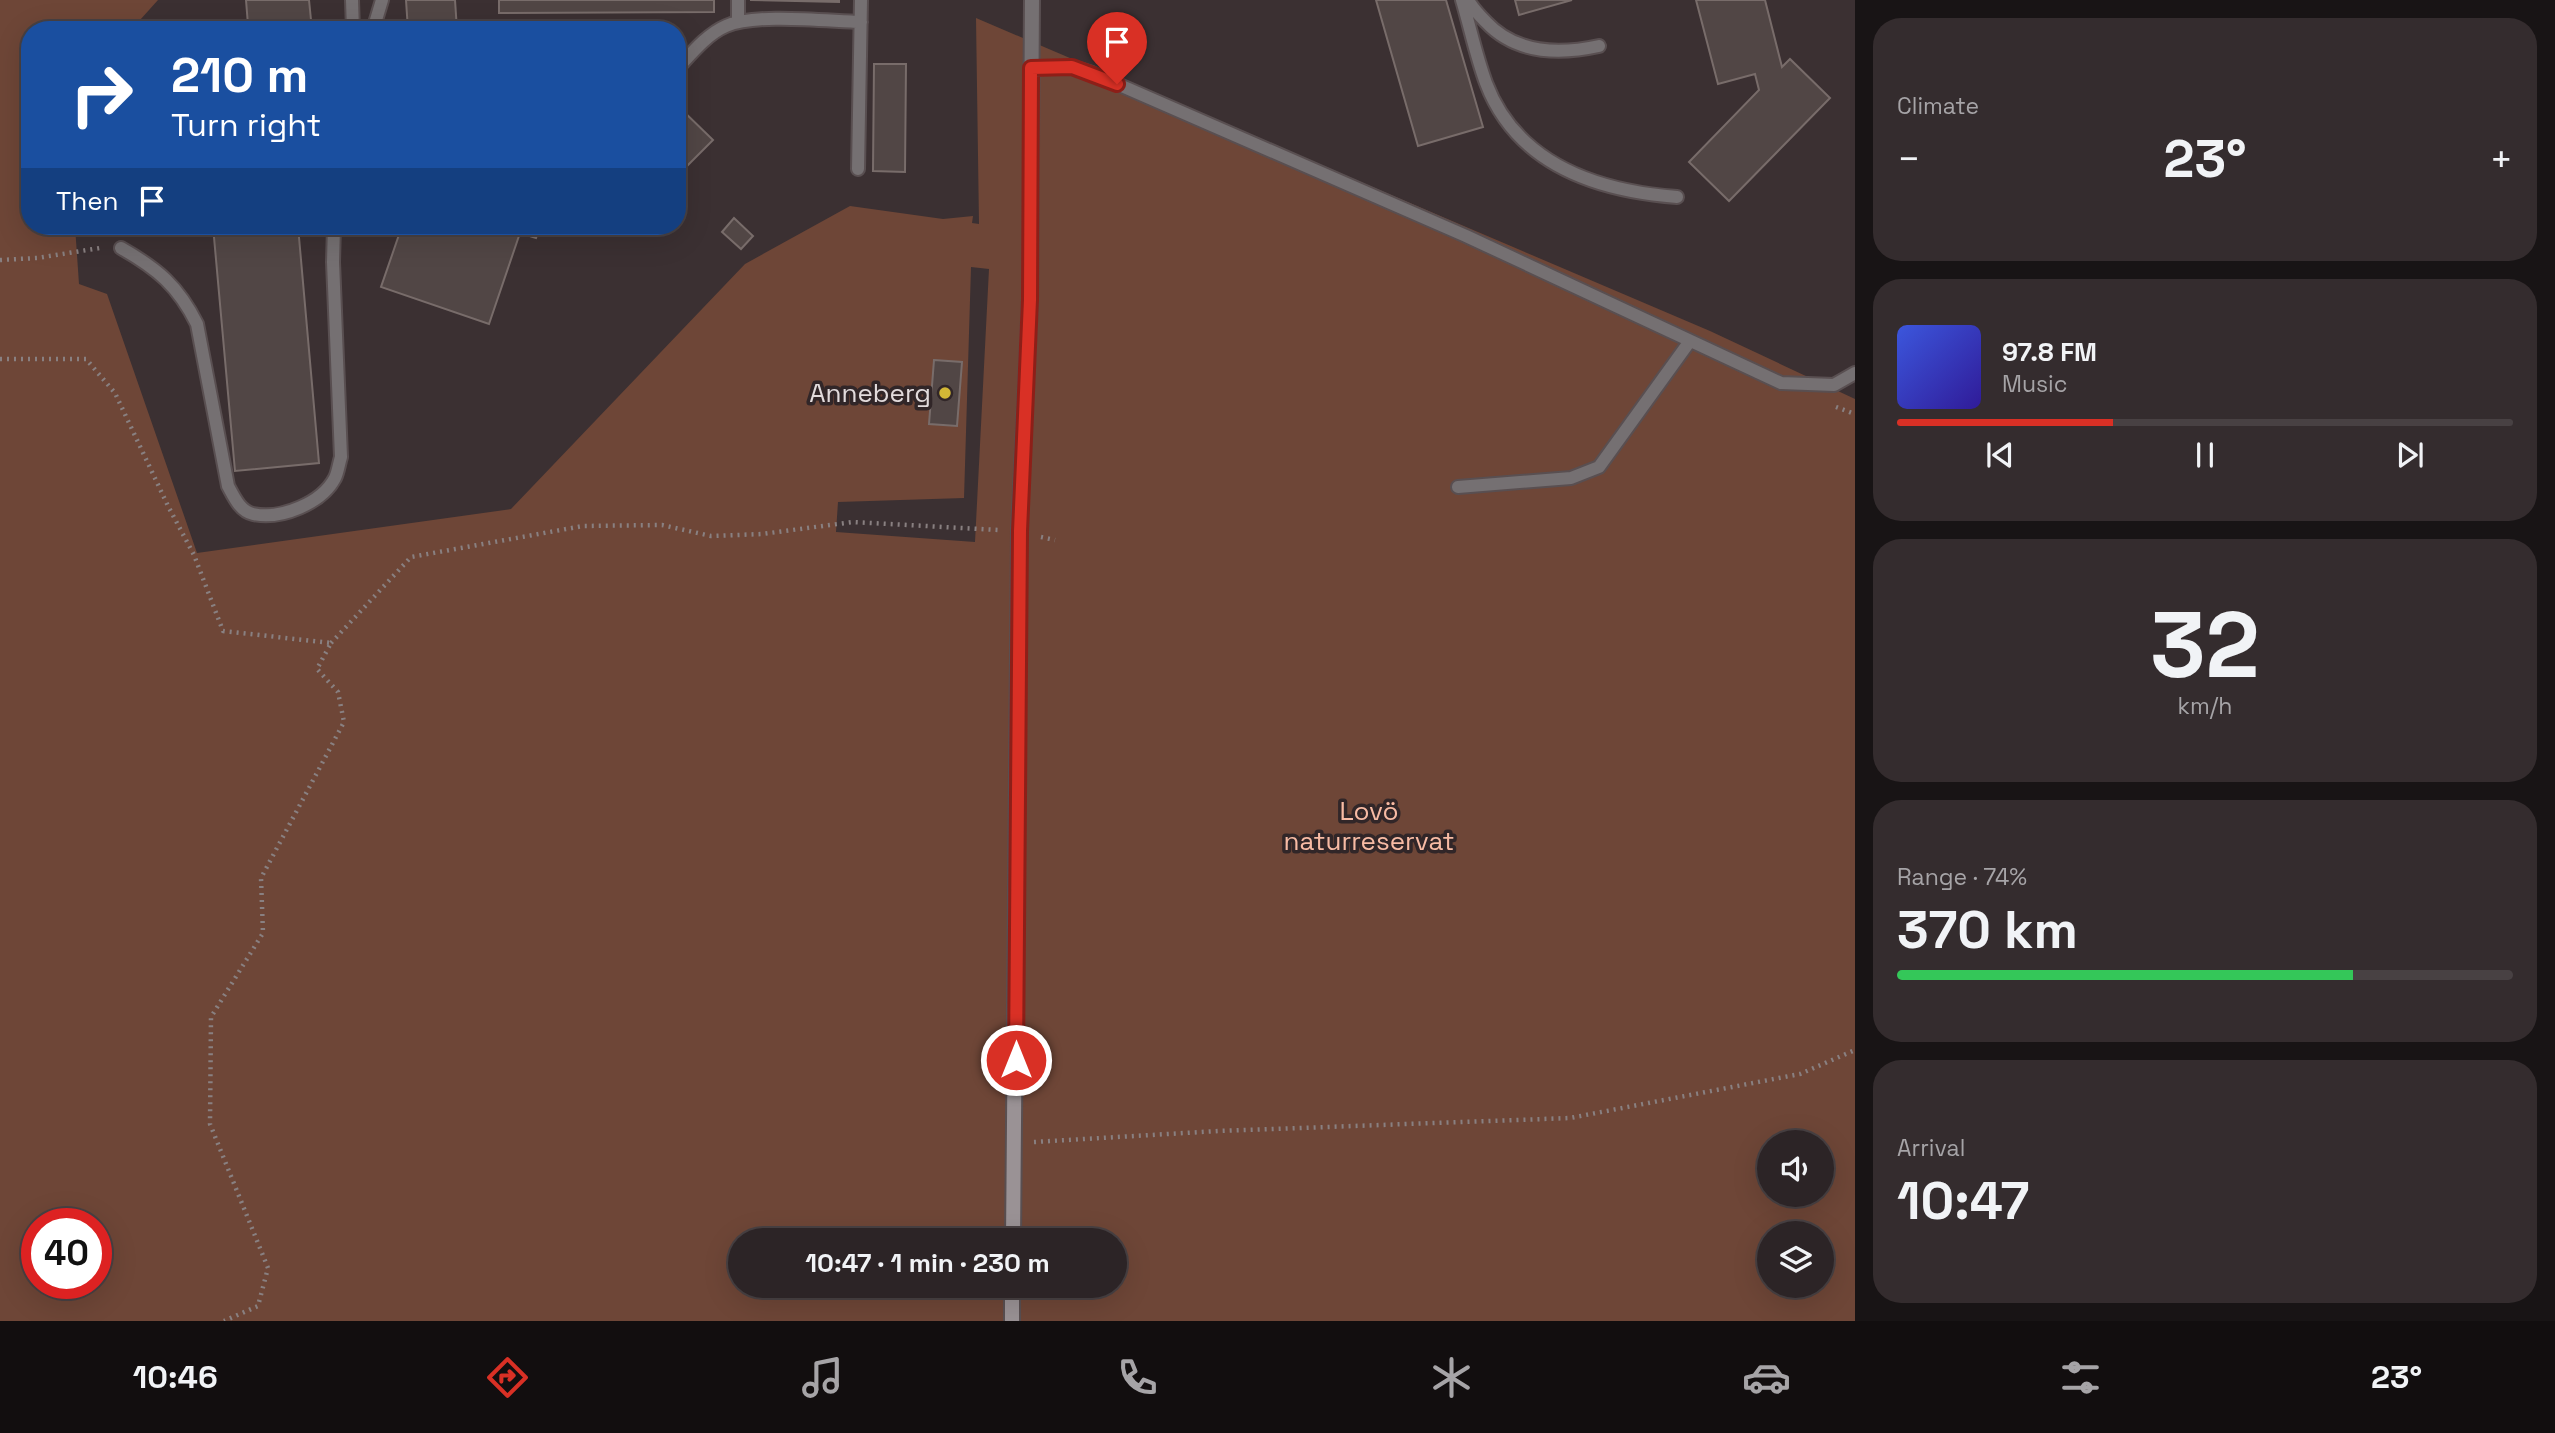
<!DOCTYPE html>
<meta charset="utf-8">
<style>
:root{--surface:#2c2426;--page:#342c2e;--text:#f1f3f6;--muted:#a6a4a7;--line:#484143;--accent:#d93025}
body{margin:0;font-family:"Space Grotesk",sans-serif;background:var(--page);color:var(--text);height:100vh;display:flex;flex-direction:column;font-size:26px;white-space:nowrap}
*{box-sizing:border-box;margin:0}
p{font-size:23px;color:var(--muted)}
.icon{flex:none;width:38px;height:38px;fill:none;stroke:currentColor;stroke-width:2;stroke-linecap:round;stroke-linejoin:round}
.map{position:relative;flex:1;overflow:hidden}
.drawer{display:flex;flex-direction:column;gap:18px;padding:18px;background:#181415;width:700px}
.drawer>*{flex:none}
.guide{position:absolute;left:21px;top:21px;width:665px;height:214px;border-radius:28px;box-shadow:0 7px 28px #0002,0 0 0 2px var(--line);background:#1a4fa0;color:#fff;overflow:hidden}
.controls{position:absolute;left:1757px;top:1130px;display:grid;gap:14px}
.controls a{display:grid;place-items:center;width:77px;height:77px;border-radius:50%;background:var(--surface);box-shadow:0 7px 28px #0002,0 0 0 2px var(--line);font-size:35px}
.speed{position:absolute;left:21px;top:1208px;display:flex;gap:14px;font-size:35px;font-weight:700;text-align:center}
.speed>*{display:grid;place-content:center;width:91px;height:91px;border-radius:50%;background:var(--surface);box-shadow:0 7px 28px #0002,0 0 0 2px var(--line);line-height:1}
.speed .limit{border:10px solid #d22;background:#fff;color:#111}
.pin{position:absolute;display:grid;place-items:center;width:60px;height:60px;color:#fff;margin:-72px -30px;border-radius:50% 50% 50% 0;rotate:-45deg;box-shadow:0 0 7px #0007}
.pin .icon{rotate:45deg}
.me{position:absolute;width:77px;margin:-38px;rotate:0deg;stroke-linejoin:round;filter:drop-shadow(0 0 5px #0008)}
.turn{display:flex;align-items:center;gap:24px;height:147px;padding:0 35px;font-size:32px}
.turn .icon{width:91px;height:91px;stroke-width:2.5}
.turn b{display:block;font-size:49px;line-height:60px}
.then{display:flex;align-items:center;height:66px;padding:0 35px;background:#0003;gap:14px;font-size:26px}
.big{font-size:52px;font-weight:800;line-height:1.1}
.drawer .tile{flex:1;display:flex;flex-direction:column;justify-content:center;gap:10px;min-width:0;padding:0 24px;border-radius:28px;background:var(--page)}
.drawer .dial{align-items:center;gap:0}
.dial b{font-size:91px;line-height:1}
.song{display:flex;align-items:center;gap:21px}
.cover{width:84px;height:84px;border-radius:10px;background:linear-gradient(135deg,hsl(230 70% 55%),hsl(250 70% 35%))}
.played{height:7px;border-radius:4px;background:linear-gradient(90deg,var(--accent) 35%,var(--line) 35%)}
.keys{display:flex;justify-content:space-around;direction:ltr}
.heat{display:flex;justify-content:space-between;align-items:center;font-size:38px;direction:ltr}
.charge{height:10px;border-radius:5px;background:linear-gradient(90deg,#34c759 74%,var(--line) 0)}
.trip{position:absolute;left:728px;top:1228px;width:399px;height:70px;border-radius:35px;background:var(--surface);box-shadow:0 7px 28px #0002,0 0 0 2px var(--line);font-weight:800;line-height:70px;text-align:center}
.menu{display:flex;height:112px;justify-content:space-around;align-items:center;background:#120e0f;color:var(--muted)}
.menu .icon{width:49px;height:49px}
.menu .on{color:var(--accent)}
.menu b{font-size:32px;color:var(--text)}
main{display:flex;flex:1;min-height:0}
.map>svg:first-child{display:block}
</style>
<main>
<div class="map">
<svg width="1855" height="1321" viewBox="0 0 1855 1321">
<rect width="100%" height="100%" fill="#3b3032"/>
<path fill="#6e4637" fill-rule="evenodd" d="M 0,0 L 158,0 L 131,30 L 30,30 L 30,226 L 75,226 L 79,284 L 107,294 L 197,553 L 511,509 L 745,264 L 850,206 L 943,219 L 973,216 L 972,223 L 979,224 L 976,18 L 1710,331 L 1855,399 L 1855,1321 L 0,1321 ZM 971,267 L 989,269 L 975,542 L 836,532 L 838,502 L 964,498 ZM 1769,1143 L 1822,1143 L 1822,1195 L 1769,1195 ZM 37,1223 L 96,1223 L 96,1283 L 37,1283 ZM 1769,1234 L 1822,1234 L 1822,1286 L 1769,1286 ZM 740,1241 L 1115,1241 L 1115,1286 L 740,1286 Z"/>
<path fill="#514645" stroke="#786c6a" stroke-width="2" d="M 246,0 L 309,0 L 311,20 L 300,21 L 301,30 L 221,30 L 221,27 L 248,25 Z
M 406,0 L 455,0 L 457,30 L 408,30 Z
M 499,0 L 714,0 L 714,12 L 499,13 Z
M 750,0 L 839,0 L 839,2 Z
M 1376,0 L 1446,0 L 1483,127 L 1418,146 Z
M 1515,0 L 1572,0 L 1519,15 Z
M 1696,0 L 1765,0 L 1782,67 L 1790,59 L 1830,98 L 1729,201 L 1689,162 L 1759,90 L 1755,74 L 1718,84 Z
M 874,64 L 906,64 L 905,172 L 873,171 Z
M 677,105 L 713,140 L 677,176 Z
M 734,218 L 753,236 L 741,249 L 722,232 Z
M 213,226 L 298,226 L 319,463 L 235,471 Z
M 402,226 L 540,226 L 536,238 L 520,233 L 489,324 L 381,287 Z
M 934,360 L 962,362 L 957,426 L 929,424 Z"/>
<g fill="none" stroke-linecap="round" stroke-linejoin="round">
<defs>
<path id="lane" d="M 352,0 L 353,30
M 738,0 L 738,22
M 1462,0 C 1470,27 1476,56 1486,83 C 1517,165 1597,191 1677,197
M 1468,0 C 1473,9 1479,15 1486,22 C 1516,54 1558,55 1599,46
M 373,30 L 382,0
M 1031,68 L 1072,67 L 1092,73 L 1466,236 L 1781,383 L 1834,385 L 1855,373
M 677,69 C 691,54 707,34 726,26 C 756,13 826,21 861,22
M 858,169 L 861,0
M 121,248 C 158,269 178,286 197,324 L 228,486 C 234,497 240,511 253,514 C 281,520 322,503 335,478 C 338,472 339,463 341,457 L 333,262 L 334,226
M 1458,487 L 1571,478 L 1599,467 L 1690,341"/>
<path id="street" d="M 1030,300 L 1032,0"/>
<path id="secondary" d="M 1013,1241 L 1019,531 L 1030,300
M 1012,1321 L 1012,1286"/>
</defs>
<use href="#lane" stroke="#594f51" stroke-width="16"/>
<use href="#street" stroke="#594f51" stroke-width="18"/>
<use href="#secondary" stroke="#594f51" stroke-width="18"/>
<path stroke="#898081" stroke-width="4.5" stroke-dasharray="2 5" stroke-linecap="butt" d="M 0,260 L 37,258 L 100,248
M 0,359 L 86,359 L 115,393 L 168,506 L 194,555 L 223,631 L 331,643 L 317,669 L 338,692 L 344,722 L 261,878 L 263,933 L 211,1017 L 210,1124 L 268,1268 L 258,1306 L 224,1321
M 1836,407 L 1855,414
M 1041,537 L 1055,540
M 331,643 L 411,557 L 583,526 L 662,525 L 711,536 L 762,534 L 853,522 L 998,530
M 1034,1142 L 1218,1131 L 1570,1118 L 1800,1074 L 1855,1050"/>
<use href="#lane" stroke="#757072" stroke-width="12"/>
<use href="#street" stroke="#757072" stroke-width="14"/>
<use href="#secondary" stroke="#9a9295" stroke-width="14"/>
</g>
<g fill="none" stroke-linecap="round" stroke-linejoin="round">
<defs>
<path id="route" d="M 1016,1060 L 1020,531 L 1030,300 L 1031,68 L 1072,67 L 1117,84"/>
</defs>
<use href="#route" stroke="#8d1f18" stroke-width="18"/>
<use href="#route" stroke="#d93025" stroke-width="12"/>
</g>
<circle fill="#d2b736" stroke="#312628" stroke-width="2.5" cx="945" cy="393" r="7"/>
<g text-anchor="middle" stroke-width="7" stroke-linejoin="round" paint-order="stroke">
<g font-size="26" fill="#e2dbdc" stroke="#312628" text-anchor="end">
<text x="931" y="402">Anneberg</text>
</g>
<g font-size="26" fill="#f8bba4" stroke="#312628">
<text x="1369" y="820">Lovö<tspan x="1369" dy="30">naturreservat</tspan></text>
</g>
</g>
</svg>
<div class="controls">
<a><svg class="icon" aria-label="sound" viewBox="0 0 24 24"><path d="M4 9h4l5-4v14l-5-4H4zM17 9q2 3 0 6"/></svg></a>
<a><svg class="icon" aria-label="layers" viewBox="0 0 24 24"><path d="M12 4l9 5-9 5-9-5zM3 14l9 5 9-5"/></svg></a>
</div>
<div class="speed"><div class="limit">40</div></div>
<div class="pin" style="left:1117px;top:84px;background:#d93025"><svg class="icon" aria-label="arrive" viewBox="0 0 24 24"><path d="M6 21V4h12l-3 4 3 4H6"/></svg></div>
<svg class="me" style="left:1016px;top:1060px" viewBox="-20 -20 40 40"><circle r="17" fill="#d93025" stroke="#fff" stroke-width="3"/><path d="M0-11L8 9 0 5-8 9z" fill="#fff"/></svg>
<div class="trip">10:47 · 1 min · 230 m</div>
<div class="guide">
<div class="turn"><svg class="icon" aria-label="right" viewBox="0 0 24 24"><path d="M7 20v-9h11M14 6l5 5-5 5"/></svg><div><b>210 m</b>Turn right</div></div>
<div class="then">Then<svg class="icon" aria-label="arrive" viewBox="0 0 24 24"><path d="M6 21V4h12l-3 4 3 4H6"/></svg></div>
</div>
</div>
<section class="drawer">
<div class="tile"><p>Climate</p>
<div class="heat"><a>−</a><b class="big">23°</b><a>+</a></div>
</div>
<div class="tile">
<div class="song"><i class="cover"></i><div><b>97.8 FM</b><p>Music</p></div></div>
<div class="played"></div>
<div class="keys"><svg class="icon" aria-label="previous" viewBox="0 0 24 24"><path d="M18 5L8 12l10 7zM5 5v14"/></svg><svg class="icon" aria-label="pause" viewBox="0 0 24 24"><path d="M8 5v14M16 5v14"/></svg><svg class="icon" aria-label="next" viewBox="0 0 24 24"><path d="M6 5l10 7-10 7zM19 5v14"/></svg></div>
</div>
<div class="tile dial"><b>32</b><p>km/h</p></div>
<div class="tile"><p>Range · 74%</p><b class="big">370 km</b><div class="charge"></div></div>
<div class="tile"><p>Arrival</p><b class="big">10:47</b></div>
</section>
</main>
<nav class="menu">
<b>10:46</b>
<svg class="icon on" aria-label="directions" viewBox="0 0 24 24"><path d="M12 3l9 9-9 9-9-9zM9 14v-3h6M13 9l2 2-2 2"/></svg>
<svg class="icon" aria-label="music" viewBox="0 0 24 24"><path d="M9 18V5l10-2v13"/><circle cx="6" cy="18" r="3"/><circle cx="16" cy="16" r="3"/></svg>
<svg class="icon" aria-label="phone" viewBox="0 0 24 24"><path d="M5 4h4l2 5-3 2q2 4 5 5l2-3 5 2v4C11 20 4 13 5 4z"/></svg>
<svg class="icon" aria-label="climate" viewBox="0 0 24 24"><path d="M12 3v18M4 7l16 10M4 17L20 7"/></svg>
<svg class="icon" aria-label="car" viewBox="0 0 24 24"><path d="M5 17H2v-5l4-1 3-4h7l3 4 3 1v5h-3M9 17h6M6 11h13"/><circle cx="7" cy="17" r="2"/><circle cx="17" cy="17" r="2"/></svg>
<svg class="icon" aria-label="filters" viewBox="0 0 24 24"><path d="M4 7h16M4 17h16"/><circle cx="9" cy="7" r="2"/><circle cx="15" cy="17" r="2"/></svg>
<b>23°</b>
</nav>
